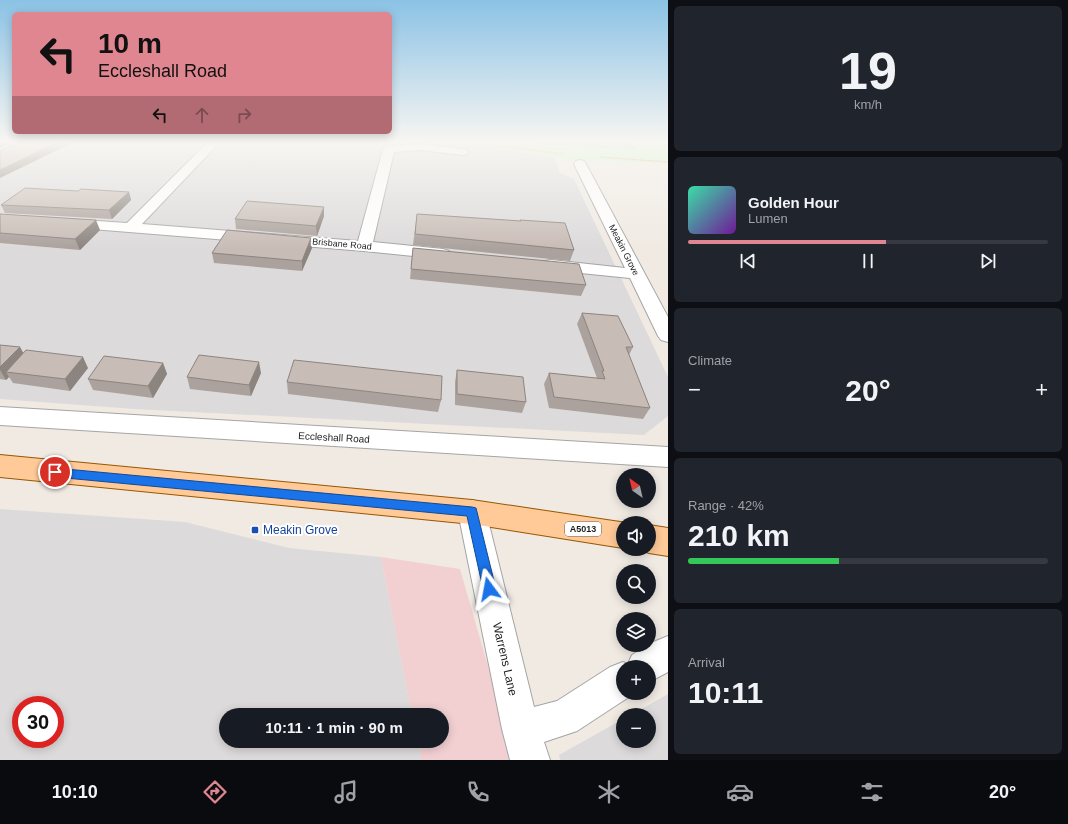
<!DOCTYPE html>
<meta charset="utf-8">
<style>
:root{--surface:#171b24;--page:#20242c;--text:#f1f3f6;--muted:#9ea1a6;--line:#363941;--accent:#e08690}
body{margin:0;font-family:Helvetica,sans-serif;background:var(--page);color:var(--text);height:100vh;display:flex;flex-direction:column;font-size:15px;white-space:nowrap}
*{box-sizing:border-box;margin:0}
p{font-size:13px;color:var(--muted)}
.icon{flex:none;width:22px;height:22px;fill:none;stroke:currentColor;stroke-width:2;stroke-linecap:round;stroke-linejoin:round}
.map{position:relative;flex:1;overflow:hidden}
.sheet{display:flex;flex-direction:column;gap:6px;padding:6px;background:#0d0f14;width:400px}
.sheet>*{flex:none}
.top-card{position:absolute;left:12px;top:12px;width:380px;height:122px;border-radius:6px;box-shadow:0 2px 10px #0003;background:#e08690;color:#111;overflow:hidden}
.needle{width:26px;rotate:326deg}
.fabs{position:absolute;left:616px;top:468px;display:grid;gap:8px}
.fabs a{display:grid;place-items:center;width:40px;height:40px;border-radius:50%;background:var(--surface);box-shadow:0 2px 10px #0003;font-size:20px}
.speed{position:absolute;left:12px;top:696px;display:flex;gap:8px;font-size:20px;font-weight:700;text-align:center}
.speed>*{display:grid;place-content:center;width:52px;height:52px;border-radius:50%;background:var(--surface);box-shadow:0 2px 10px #0003;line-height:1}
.speed .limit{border:6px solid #d22;background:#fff;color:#111}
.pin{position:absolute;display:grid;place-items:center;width:34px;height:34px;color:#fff;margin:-17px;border:2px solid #fff;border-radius:50%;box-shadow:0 1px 4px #0007}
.me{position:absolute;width:44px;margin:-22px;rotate:347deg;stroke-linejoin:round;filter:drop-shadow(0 0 3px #0008)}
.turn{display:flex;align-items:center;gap:14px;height:84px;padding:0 20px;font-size:18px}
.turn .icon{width:52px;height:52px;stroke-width:2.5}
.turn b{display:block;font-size:28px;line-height:34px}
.lanes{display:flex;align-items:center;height:38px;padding:0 20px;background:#0003;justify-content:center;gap:20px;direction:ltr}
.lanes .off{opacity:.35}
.big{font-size:30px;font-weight:800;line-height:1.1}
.sheet .widget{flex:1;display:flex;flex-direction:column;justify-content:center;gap:6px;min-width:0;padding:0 14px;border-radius:6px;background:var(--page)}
.sheet .dial{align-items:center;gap:0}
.dial b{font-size:52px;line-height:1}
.song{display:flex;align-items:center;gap:12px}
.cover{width:48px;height:48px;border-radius:6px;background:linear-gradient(135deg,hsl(160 70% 55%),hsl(280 70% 35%))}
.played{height:4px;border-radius:2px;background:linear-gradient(90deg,var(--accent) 55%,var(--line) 55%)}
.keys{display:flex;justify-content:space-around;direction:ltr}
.heat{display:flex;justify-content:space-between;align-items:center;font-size:22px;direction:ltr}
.charge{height:6px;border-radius:3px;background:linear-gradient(90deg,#34c759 42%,var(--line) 0)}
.trip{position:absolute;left:219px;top:708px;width:230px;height:40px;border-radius:20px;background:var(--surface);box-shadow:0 2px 10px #0003;font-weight:800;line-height:40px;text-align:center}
.tab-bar{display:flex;height:64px;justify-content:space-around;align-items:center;background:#090b0e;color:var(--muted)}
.tab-bar .icon{width:28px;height:28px}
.tab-bar .on{color:var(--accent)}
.tab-bar b{font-size:18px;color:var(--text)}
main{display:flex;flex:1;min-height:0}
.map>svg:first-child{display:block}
</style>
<main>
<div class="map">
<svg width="668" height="760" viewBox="0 0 668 760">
<rect width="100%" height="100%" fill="#f0eae3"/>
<path fill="#dcdadb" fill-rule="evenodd" d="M 0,143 L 373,143 L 407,146 L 424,143 L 460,143 L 554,157 L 560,173 L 574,179 L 668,377 L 668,416 L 644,435 L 134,409 L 0,399 Z
M 0,509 L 185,522 L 289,548 L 381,557 L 412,715 L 226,715 L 226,741 L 418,741 L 421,760 L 0,760 ZM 21,705 L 55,705 L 55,739 L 21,739 Z
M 668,694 L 668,760 L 560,760 L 559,755 L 623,719 L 623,741 L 649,741 L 649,715 L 631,715 Z"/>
<path fill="#f2d0d2" d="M 381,557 L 460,569 L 515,760 L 421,760 L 418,741 L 442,741 L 442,715 L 412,715 Z"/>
<path fill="#bdfdbc" d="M 460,143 L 668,143 L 668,163 L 580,160 Z"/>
<path fill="#7ae5b2" d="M 523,143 L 632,143 L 637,150 Z"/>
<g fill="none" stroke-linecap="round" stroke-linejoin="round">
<defs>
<path id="street" d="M 207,143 L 219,143 L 142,224 L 358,241 L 383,149 L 385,147 L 389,146 L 421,144 L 463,149 L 467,150 L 469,152 L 467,154 L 463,155 L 421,150 L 394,152 L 373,242 L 443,249 L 449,251 L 451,254 L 449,257 L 443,259 L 364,251 L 67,227 L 62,226 L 60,223 L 62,220 L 67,219 L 127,223 Z
M 580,160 L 584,161 L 586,164 L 668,317 L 668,342 L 661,340 L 658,336 L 630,278 L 551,270 L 545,269 L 543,265 L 545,261 L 551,260 L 625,268 L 574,164 L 576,161 Z
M 0,407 L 668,447 L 668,467 L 0,425 Z
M 472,500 L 482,503 L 486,512 L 534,707 L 557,701 L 610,667 L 623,662 L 628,664 L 632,655 L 651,643 L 668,636 L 668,672 L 649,682 L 649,667 L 623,667 L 623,693 L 635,693 L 577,731 L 544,742 L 550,760 L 510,760 L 502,729 L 458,512 L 462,503 Z"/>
<path id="primary" d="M 0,455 L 472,500 L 627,523 L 623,523 L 623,548 L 472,524 L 0,477 Z
M 649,525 L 668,528 L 668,556 L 649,553 L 640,549 L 649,549 Z"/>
</defs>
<use href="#street" stroke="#a5a5a5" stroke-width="2"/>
<use href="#primary" stroke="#975700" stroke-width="2"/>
<path stroke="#ff6664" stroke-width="1.5" stroke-dasharray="1 1" stroke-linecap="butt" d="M 480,144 L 563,154
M 600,157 L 668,162"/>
<use href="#street" fill="#fff" fill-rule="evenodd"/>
<use href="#primary" fill="#ffc998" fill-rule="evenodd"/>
</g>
<path fill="#aca29d" d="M 78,191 L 129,192 L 131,200 L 112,219 L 5,213 L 1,205 Z
M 324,207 L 324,216 L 317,236 L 236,229 L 235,219 Z
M 0,214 L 100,230 L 80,250 L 0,243 Z
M 417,214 L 520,221 L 520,220 L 574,250 L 570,261 L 413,245 Z
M 312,248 L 302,271 L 214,263 L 212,253 Z
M 413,248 L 586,285 L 581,296 L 410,279 Z
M 582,313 L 633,347 L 629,355 L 650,408 L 643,419 L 549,408 L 544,384 L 549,373 L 597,378 L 577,324 Z
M 0,345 L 20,347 L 23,353 L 88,368 L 70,391 L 13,383 L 9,377 L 6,380 L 0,379 Z
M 163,363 L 167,374 L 153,398 L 93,390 L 88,379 Z
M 457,370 L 526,402 L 522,413 L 455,405 L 455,382 Z
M 261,373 L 251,396 L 190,389 L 187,377 Z
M 287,382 L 441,400 L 438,412 L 288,394 Z"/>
<path fill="#8c847f" d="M 0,143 L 12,143 L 0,148 Z
M 56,143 L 72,143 L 0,178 L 0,170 Z
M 129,192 L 131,200 L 112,219 L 109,210 Z
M 324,207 L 324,216 L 317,236 L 316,226 Z
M 96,220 L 100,230 L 80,250 L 75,239 Z
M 311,238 L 312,248 L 302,271 L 302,261 Z
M 20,347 L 26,358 L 6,372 L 9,377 L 6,380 L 0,370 L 0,367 Z
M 83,357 L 88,368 L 70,391 L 65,379 Z
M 259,362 L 261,373 L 251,396 L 249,385 Z
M 163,363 L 167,374 L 153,398 L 148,386 Z"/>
<path fill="#c8bcb6" stroke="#8c847f" d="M 19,143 L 56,143 L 0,170 L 0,151 Z
M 25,188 L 78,191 L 81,189 L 129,192 L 109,210 L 1,205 Z
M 247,201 L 324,207 L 316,226 L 235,219 Z
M 0,214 L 96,220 L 75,239 L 0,233 Z
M 417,214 L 521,221 L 520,220 L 565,223 L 574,250 L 415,234 Z
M 227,230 L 311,238 L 302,261 L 212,253 Z
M 413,248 L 579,264 L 586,285 L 411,269 Z
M 582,313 L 618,316 L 633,347 L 626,347 L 650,408 L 554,397 L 549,373 L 605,379 L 602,371 L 604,371 Z
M 0,345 L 20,347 L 0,367 Z
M 26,350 L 83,357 L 65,379 L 6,372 Z
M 199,355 L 259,362 L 249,385 L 187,377 Z
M 104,356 L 163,363 L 148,386 L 88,379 Z
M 294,360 L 442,376 L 441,400 L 287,382 Z
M 457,370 L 523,377 L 526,402 L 457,394 Z"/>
<linearGradient id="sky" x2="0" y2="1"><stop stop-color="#8bc2e5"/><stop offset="0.57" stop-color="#f8f6f2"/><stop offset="1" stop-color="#f8f6f2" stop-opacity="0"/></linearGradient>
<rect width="668" height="249" fill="url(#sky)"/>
<path fill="#1a73e8" stroke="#114b97" d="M 55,468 L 472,507 L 476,508 L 477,512 L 496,589 L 494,594 L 489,596 L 485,594 L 483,589 L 467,516 L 55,477 L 51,476 L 49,472 L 51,469 Z"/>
<rect fill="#1a4fb4" stroke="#fff" stroke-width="1.5" x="251" y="526" width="8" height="8" rx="2"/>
<g text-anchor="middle" stroke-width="4" stroke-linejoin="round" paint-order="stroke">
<g font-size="9" fill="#1e1e1e" stroke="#fff">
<text transform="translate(342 244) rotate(5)" y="3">Brisbane Road</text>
<text transform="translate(624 250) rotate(63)" y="3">Meakin Grove</text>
</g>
<rect fill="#fff" stroke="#626262" stroke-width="1" x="565" y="522" width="36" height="14" rx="3"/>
<g font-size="9" font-weight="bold" fill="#1e1e1e">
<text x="583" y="532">A5013</text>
</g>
<g font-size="10" fill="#1e1e1e" stroke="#fff">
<text transform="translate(334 437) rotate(3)" y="4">Eccleshall Road</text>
</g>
<g font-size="12" fill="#164399" stroke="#fff" text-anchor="start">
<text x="263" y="534">Meakin Grove</text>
</g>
<g font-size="12" fill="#1e1e1e" stroke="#fff">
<text transform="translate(505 659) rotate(77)" y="4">Warrens Lane</text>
</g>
</g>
</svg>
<div class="fabs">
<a><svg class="needle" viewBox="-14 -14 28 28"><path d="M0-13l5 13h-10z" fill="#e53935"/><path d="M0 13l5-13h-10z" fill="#9ea1a6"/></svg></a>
<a><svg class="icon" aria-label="sound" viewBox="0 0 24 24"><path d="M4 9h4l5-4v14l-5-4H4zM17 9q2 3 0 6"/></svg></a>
<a><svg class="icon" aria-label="search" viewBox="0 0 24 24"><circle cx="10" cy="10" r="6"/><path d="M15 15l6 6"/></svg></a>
<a><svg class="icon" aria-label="layers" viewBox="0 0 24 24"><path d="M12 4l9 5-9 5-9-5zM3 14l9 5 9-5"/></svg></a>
<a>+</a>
<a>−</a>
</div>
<div class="speed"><div class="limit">30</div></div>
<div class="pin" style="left:55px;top:472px;background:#d93025"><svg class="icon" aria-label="arrive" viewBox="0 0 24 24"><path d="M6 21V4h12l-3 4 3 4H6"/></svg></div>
<svg class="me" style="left:489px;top:589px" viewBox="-20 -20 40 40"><path d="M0-17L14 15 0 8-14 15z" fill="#1a73e8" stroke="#fff" stroke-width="4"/></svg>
<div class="trip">10:11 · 1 min · 90 m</div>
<div class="top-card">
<div class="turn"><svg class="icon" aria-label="left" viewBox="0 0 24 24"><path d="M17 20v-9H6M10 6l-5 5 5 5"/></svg><div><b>10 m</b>Eccleshall Road</div></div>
<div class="lanes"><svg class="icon" aria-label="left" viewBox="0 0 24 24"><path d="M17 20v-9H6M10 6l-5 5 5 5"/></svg><svg class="icon off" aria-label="ahead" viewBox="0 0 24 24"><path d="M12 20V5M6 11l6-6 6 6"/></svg><svg class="icon off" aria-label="right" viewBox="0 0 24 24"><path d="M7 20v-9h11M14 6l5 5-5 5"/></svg></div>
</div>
</div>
<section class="sheet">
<div class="widget dial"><b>19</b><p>km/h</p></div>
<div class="widget">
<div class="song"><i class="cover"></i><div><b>Golden Hour</b><p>Lumen</p></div></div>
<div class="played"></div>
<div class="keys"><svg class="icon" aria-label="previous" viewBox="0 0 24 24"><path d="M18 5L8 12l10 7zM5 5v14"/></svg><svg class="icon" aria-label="pause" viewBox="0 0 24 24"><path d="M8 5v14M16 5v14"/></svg><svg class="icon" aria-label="next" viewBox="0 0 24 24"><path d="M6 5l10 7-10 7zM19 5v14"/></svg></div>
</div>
<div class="widget"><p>Climate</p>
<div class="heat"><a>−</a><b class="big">20°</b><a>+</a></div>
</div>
<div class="widget"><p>Range · 42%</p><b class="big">210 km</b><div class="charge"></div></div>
<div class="widget"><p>Arrival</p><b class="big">10:11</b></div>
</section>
</main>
<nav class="tab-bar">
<b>10:10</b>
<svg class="icon on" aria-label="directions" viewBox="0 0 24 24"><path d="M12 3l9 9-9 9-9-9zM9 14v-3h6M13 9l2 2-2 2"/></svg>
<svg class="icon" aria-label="music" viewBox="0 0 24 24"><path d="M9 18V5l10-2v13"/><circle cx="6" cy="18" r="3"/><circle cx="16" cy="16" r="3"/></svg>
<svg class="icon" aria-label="phone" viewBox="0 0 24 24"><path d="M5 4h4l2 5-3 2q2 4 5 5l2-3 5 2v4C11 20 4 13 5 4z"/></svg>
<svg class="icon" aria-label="climate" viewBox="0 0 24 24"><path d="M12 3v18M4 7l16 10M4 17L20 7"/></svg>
<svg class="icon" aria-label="car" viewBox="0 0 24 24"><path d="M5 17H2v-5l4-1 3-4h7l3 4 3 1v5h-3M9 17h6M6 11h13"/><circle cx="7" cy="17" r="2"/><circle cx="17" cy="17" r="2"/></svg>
<svg class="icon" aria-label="filters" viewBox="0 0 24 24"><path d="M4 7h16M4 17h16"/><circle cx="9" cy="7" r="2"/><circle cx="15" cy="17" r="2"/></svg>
<b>20°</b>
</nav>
